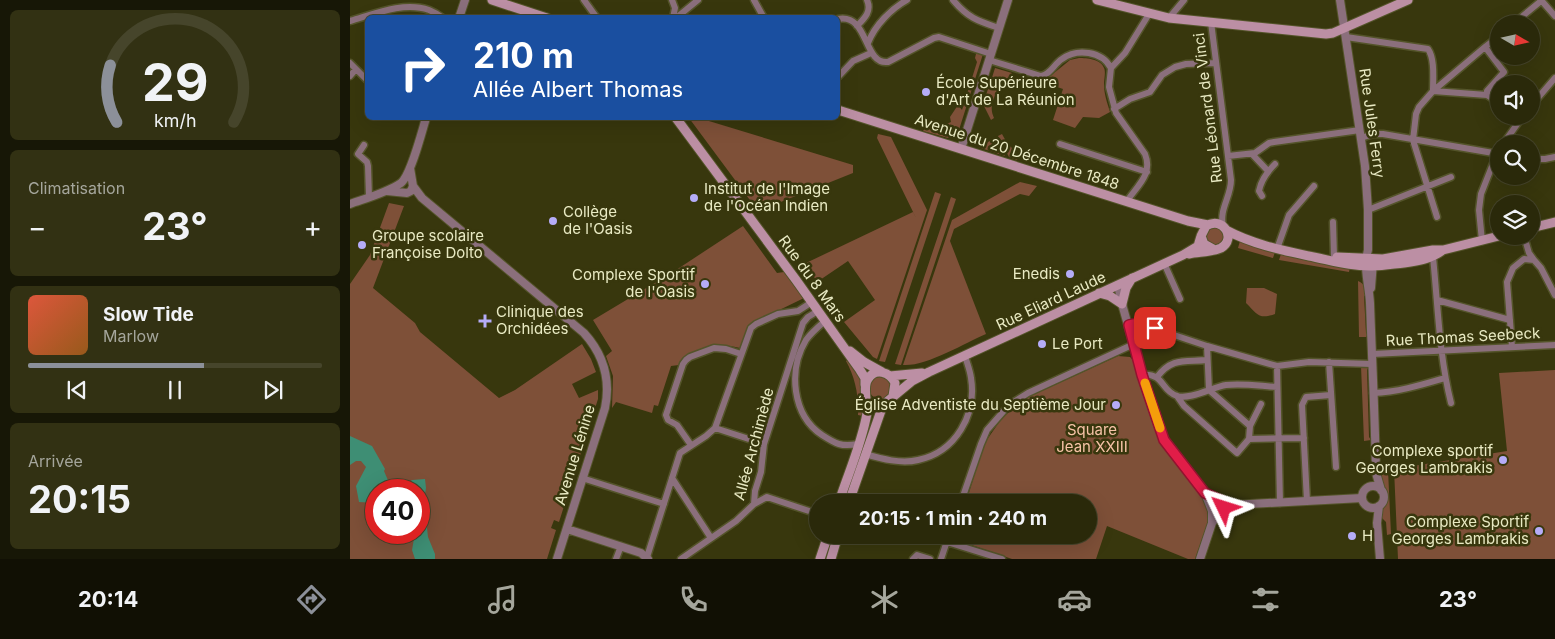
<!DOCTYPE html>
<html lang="fr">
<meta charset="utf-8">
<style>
:root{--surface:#2a290a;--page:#323113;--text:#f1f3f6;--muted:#a5a69c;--line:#46452b;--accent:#8c9099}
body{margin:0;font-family:Inter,sans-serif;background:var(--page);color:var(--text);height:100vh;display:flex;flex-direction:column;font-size:19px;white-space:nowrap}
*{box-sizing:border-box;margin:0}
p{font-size:16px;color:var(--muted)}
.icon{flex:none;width:28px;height:28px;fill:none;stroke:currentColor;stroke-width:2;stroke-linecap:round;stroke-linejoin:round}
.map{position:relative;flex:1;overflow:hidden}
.sheet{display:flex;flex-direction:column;gap:10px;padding:10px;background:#171706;width:350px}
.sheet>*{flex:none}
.hud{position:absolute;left:15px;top:15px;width:475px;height:105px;border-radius:8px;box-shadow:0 5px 20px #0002,0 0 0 1px var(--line);background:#1a4fa0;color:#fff;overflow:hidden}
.needle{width:32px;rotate:99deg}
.buttons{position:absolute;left:1140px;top:15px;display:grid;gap:10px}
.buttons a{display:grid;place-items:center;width:50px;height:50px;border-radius:50%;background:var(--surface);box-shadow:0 5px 20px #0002,0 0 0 1px var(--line);font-size:25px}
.speed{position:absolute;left:15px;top:479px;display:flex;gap:10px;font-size:25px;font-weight:700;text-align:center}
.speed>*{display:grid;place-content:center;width:65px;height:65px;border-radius:50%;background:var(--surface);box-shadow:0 5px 20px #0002,0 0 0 1px var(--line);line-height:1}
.speed .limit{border:8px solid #d22;background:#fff;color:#111}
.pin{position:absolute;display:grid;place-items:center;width:42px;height:42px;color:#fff;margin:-21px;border-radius:10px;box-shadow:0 2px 8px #0006}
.me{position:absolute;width:55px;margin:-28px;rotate:311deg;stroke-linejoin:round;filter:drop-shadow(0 0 4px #0008)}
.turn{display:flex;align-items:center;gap:18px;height:105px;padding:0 25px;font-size:22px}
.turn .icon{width:65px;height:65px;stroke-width:2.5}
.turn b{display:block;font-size:35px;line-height:42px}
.big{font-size:38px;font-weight:700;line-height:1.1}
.sheet .tile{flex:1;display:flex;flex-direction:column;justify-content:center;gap:8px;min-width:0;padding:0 18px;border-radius:8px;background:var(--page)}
.sheet .dial{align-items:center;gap:0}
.dial svg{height:130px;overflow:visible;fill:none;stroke:var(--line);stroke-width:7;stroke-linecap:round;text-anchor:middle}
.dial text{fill:var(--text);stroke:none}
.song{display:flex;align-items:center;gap:15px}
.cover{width:60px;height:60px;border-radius:8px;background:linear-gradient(135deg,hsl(10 70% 55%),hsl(30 70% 35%))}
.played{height:5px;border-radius:2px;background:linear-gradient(90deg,var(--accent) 60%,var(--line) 60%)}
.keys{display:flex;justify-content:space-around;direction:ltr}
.heat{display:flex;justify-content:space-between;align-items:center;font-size:28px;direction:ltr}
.trip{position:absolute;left:459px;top:494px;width:288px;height:50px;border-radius:25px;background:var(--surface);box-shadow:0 5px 20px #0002,0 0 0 1px var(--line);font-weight:700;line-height:50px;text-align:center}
.dock{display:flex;height:80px;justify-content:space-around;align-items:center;background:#111004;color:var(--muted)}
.dock .icon{width:35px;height:35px}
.dock .current{color:var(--accent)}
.dock b{font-size:22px;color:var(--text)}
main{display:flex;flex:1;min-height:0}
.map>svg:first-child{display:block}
</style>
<main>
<section class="sheet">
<div class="tile dial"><svg viewBox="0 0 100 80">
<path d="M14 69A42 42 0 1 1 86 69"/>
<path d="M14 69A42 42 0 0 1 10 34" stroke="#8c9099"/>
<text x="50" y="56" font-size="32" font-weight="700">29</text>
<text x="50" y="72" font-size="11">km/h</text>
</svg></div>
<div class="tile"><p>Climatisation</p>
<div class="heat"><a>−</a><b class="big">23°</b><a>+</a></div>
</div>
<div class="tile">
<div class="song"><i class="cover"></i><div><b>Slow Tide</b><p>Marlow</p></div></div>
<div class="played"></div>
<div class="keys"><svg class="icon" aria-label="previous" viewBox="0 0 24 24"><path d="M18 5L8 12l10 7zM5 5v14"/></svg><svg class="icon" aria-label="pause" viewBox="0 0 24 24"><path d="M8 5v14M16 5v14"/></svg><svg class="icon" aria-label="next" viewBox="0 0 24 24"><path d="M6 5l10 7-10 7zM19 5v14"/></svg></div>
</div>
<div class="tile"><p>Arrivée</p><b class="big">20:15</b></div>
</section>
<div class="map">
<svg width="1205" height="559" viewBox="0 0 1205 559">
<rect width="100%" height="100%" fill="#38370d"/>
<path fill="#7e5038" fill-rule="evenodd" d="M 628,53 L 633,54 L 608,133 L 598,138 L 573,131 L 576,127 L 582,131 L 601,122 L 600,117 L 608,105 L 612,110 L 627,62 L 625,58 L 626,54 Z
M 729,58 C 737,58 751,59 754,68 C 756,72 754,79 754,84 C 754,94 757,102 760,112 L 749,118 L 733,117 L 725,128 L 703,120 L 713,89 L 693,82 L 720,60 Z
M 645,68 L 662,73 L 658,79 L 650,78 L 648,86 L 640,84 Z
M 639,86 L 648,89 C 643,100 639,107 644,118 L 641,120 L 633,104 Z
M 339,118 L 349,118 L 503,165 L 503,173 L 408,211 Z
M 528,134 L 541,137 L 577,210 L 527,359 L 523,357 L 494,322 L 525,300 L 498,261 L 467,282 L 456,263 L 563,212 L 566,218 L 527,138 Z
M 652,134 L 657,143 L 669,155 L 667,160 L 659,157 L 648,136 Z
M 646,138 L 655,156 L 628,147 Z
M 670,182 L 687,186 L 679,196 L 670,194 L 604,229 L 600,241 L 636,334 C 615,343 575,367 553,365 L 602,220 Z
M 585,192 L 591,194 L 535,362 L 529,361 Z
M 601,197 L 606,199 L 551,365 L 545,364 Z
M 39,203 L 54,206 L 23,288 L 65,323 L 70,332 L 149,398 L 165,390 L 232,344 L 241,359 L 246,372 L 222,384 L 229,398 L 248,390 L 248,399 L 209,522 L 204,520 L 201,528 L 206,530 L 197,559 L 0,559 L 0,284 L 20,255 ZM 26,490 L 69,490 L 69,532 L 26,532 Z
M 865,223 L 878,238 L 863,249 L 852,232 Z
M 393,226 L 427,273 L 434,272 L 454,298 L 399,325 L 390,348 C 370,342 341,346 329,365 L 321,366 L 308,406 L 304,405 L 302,413 L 266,402 L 262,408 L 263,376 L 256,356 L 262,351 L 243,320 L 323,272 Z
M 890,241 L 925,252 L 923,258 L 888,248 Z
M 931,254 L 1000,266 L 999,272 L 929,260 Z
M 1008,281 C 1014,283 1016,289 1017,295 L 1014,296 L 1016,333 L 1018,335 L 1016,337 L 1009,337 Z
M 897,288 L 914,288 L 927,294 L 925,314 C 909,320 907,314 896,303 Z
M 768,356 L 780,357 L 785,362 L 809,437 L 857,501 L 859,520 L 845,559 L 838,559 L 757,526 L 746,559 L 662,559 L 604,539 L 605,535 L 738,535 L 738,502 L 616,502 L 634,444 L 652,418 L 676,398 Z
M 499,359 L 510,376 L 515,402 L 513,416 L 508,415 C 509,396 505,377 496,361 Z
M 1011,366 L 1019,366 L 1017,370 L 1019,437 L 1021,440 L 1014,441 Z
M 1205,370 L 1205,559 L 1048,559 L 1044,469 L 1157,451 L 1149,373 Z
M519 388a11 11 0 1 1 22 0a11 11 0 1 1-22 0Z
M 1038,470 L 1041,534 L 1037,535 L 1036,522 L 1031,517 L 1036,495 L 1030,476 L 1032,471 Z"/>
<path fill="#3e8e74" d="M 0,436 L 22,446 L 35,469 L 34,471 L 40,485 L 56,486 L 62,480 L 75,479 L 76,488 L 74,500 L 78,537 L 85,554 L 85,559 L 65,559 L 62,550 L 65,533 L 69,532 L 69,490 L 26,490 L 26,503 L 9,502 L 6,486 L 16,467 L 11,461 L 6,461 L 0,465 Z"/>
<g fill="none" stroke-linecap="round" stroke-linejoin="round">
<defs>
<path id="minor" d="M 234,0 L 247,18
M 322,0 L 325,8 L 323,18
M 404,0 L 414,18
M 603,0 C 618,18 628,21 649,28
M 1191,0 L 1205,16
M 326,18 L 348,0
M 819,18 L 834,0
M 488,19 C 519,13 513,65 538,62 L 584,38 L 589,37 L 641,54
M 0,21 C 24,14 54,1 79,10 C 84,12 89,15 93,18
M 861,22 L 881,180 C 881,197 869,209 873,226
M 1163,24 L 1191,1
M 507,26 C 515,18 522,11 517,0
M 1149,36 L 1135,47 L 1154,72 L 1137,91 L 1137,95 L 1149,103
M 996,37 L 1078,49 C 1085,59 1083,78 1083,91 L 1137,95
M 518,43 C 525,25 541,9 557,0
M 639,60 L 691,76 C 701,74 704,64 712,59 C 727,48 752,51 761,68
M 0,63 L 18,81
M 0,76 L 6,69
M 488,77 L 503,61 L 521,53
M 1181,106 L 1205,78
M 764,109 L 780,99 L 800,92 L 812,75 L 825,67 L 836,64 L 866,63
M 1011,138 L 1023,134 L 1033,134 L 1149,154
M 710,144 L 797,172
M 1153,144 L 1173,116
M 14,145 L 8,154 L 17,162 L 18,166 L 19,197
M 902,154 L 918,171
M 878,156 L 905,153 L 919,143 L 924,142 L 1010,130
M 1181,159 L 1195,159 L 1205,157
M 912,196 L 909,191 C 911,180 917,172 925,164
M 777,201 C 788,185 803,174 795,154 L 766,113 L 759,87 L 761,68 L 775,53 L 799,14
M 1018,210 L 1101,177
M 1087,217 L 1063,140 L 1066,114 L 1069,107 L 1083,91 L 1135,47
M 983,222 L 984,256
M 1174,236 L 1179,253 L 1184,260
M 1132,241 L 1129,210 L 1131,194 L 1148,151
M 927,249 L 939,215 L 964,186
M 1083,257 C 1088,306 1089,355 1101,403
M 814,263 L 830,299
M 1087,300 L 1160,320
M 475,321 C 468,327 461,333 456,340 C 438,370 442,415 472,435 C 486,444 491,447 508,444
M 779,325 L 788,323 L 857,346 L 927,366 L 959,362 L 1022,364
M 857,346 L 859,390 L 900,426
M 1162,347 L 1157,282 L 1163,268 L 1174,259 L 1184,260 L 1191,268 L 1205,295
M 1022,354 L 1205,345
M 979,362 L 986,467
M 927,366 L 930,503
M 792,375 C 815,373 810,390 827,396 C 840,400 863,387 876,385 C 893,383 910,386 927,387
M 807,377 C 822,357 835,362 857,360
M 1023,393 C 1048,392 1071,385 1095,378
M 827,396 L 834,406 L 887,453 L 899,439 L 900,426 L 911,404
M 365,428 L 414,444
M 899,439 L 954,438
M 341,445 L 327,425 L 318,420 L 316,415 L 333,364 L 336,360 L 340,357 L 364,348 L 376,349 L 391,354
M 515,454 C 532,459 551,464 568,460 C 606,452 627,414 621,378 C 620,370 617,363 615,356
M 232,478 L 314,504
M 322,478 L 361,538
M 957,501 L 952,405 L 956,397 L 981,395
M 611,502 L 631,444 L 637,430 L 659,405 L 678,393 L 784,344
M 404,504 L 417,497 L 468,514
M 597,542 L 652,559
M 297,557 L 330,453 L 356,436 L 365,428 L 401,328 L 406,324 L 428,314 L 448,311 L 462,302
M 266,559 L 271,546
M 331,559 L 386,521 L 404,504 L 405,491 L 411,472 L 414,444 L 453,323 L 458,317 L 468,311
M 563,559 L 567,555 L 580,559
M 591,559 L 599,535"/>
<path id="tertiary" d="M 990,0 L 1015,166 L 1018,210 L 1018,250 C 1013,268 1019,285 1020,303 C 1022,360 1025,417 1026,473 L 1031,490
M 109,18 L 115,0
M 611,149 L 658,0
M 63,186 L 72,198 L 234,333 C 253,354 261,379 255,408 L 207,559
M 37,191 L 57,193 L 61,191 L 63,186 L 60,168
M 0,204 C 17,198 36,193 51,183 C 61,175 72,131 76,118
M 768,285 L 772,304 L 792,375 L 814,439 L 855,493 L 862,511 L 862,523
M 1021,288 L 1023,262
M1012 497a11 11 0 1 1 22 0a11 11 0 1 1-22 0Z
M 860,505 L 865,499 L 872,501 L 874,508 L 870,512 L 866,513
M 881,505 L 1012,498
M 1029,506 L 1027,523 L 1030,559
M 217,529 L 291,553 L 298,559
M 850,559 L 862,523 L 870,512"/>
<path id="secondary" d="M 142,0 L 197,18
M 747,0 L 819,18 L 976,34 L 983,33 L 1058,0
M 488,110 L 838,221 L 858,225
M 326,118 L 446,280 L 510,370 L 515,378 L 515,385
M 1181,228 L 1205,222
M 876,230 C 902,244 931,250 959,256 C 980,260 1002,267 1023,266 C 1033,266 1044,264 1054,263 C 1068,261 1081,259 1093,250
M 839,254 C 848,252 863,252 871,248 C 887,239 873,215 856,226 L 851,236 L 854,244 L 863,249
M 987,257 L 1033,259 L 1083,250 L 1093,250 L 1149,236
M 749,293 L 760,296 L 772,304 L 776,288 L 782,278
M 500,351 L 514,362 L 532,372
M 540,376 L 572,373
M 489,502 C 498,474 512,443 517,413 C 518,403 512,387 518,379 C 525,367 540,372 545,383 L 543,396
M 499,502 L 533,405 L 562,381 L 579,372 L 833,255 L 848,246 L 851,236
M 470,559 L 478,535
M 481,559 L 488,535"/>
</defs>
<use href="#minor" stroke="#54542a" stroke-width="9"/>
<use href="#tertiary" stroke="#54542a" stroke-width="10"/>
<use href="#secondary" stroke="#54542a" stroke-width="11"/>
<use href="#minor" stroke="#8b6f7c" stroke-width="6"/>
<use href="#tertiary" stroke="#8b6f7c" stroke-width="8"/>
<use href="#secondary" stroke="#bc8fa4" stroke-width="9"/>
</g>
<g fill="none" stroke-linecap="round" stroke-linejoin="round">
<defs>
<path id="route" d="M 805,328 L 788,323 L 779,325 L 792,375 L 814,440 L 855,493 L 872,501 L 874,508"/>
</defs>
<use href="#route" stroke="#92132f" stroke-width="12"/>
<use href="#route" stroke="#e11d48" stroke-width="9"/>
<path stroke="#f59e0b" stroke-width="9" d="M 795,383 L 810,428"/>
</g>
<g fill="#b5acf8" stroke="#38370d" stroke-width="2">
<circle cx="576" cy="92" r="5"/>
<circle cx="344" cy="198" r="5"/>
<circle cx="203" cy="221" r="5"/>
<circle cx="12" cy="245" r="5"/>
<circle cx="720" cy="274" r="5"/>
<circle cx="355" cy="284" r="5"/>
<path d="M132.5 313.5h5v5h5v5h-5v5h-5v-5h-5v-5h5z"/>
<circle cx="692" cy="344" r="5"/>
<circle cx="766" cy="405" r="5"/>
<circle cx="1153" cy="460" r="5"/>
<circle cx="1189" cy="531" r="5"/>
<circle cx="1002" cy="536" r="5"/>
</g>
<g text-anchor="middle" stroke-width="5" stroke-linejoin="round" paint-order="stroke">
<g font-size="15" fill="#e9eac3" stroke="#38370d" text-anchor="start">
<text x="586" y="88">École Supérieure<tspan x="586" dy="17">d'Art de La Réunion</tspan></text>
<text x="354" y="194">Institut de l'Image<tspan x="354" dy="17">de l'Océan Indien</tspan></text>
<text x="213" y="217">Collège<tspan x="213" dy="17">de l'Oasis</tspan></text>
<text x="22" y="241">Groupe scolaire<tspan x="22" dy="17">Françoise Dolto</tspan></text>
<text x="710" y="279" text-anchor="end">Enedis</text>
<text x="345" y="280" text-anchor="end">Complexe Sportif<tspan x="345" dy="17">de l'Oasis</tspan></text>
<text x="146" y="317">Clinique des<tspan x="146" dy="17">Orchidées</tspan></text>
<text x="702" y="349">Le Port</text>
<text x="756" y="410" text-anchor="end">Église Adventiste du Septième Jour</text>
<text x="1143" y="456" text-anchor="end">Complexe sportif<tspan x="1143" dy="17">Georges Lambrakis</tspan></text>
<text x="1179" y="527" text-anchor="end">Complexe Sportif<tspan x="1179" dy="17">Georges Lambrakis</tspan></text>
<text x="1012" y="541">H</text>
</g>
<g font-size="15" fill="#e9eac3" stroke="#38370d">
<text transform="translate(858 108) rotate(-97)" y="5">Rue Léonard de Vinci</text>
<text transform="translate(1022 123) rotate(82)" y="5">Rue Jules Ferry</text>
<text transform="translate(667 152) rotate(18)" y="5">Avenue du 20 Décembre 1848</text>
<text transform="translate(462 279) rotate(54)" y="5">Rue du 8 Mars</text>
<text transform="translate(701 301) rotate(-25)" y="5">Rue Eliard Laude</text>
<text transform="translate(1113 337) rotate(-3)" y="5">Rue Thomas Seebeck</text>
<text transform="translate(404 444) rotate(-75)" y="5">Allée Archimède</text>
<text transform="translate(225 455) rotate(-73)" y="5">Avenue Lénine</text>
</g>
<g font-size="15" fill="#f7c3a7" stroke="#38370d">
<text x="742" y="435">Square<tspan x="742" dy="17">Jean XXIII</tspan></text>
</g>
</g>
</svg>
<div class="buttons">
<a><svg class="needle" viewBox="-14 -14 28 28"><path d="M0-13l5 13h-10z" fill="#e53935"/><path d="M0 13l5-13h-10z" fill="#a5a69c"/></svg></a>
<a><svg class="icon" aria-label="sound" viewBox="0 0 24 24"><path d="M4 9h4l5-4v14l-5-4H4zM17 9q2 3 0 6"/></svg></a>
<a><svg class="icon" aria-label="search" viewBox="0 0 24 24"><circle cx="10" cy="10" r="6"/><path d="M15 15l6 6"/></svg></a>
<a><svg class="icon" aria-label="layers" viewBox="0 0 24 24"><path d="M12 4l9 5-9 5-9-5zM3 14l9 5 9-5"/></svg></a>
</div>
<div class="speed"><div class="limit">40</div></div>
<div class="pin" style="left:805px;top:328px;background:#d93025"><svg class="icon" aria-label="arrive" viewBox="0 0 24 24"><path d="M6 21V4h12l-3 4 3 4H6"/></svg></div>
<svg class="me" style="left:874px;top:508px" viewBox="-20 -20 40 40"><path d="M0-17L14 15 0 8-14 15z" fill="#e11d48" stroke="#fff" stroke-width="4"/></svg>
<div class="trip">20:15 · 1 min · 240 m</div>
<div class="hud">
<div class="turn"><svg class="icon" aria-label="right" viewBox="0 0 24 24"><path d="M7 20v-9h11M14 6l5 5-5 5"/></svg><div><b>210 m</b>Allée Albert Thomas</div></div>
</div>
</div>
</main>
<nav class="dock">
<b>20:14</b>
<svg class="icon current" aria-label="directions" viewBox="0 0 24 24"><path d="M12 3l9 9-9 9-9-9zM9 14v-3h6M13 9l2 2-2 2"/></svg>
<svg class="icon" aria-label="music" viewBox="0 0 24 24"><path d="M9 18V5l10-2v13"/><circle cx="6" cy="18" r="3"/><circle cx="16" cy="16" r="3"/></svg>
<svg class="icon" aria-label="phone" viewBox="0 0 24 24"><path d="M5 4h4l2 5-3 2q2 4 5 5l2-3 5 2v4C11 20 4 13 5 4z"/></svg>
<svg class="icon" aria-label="climate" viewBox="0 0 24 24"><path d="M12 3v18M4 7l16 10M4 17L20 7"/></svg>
<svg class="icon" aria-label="car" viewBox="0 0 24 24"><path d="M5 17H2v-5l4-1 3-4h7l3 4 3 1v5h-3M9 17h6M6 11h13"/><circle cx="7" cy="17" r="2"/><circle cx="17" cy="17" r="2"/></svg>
<svg class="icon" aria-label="filters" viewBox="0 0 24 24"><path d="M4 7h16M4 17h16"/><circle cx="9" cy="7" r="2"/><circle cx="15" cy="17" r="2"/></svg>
<b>23°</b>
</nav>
